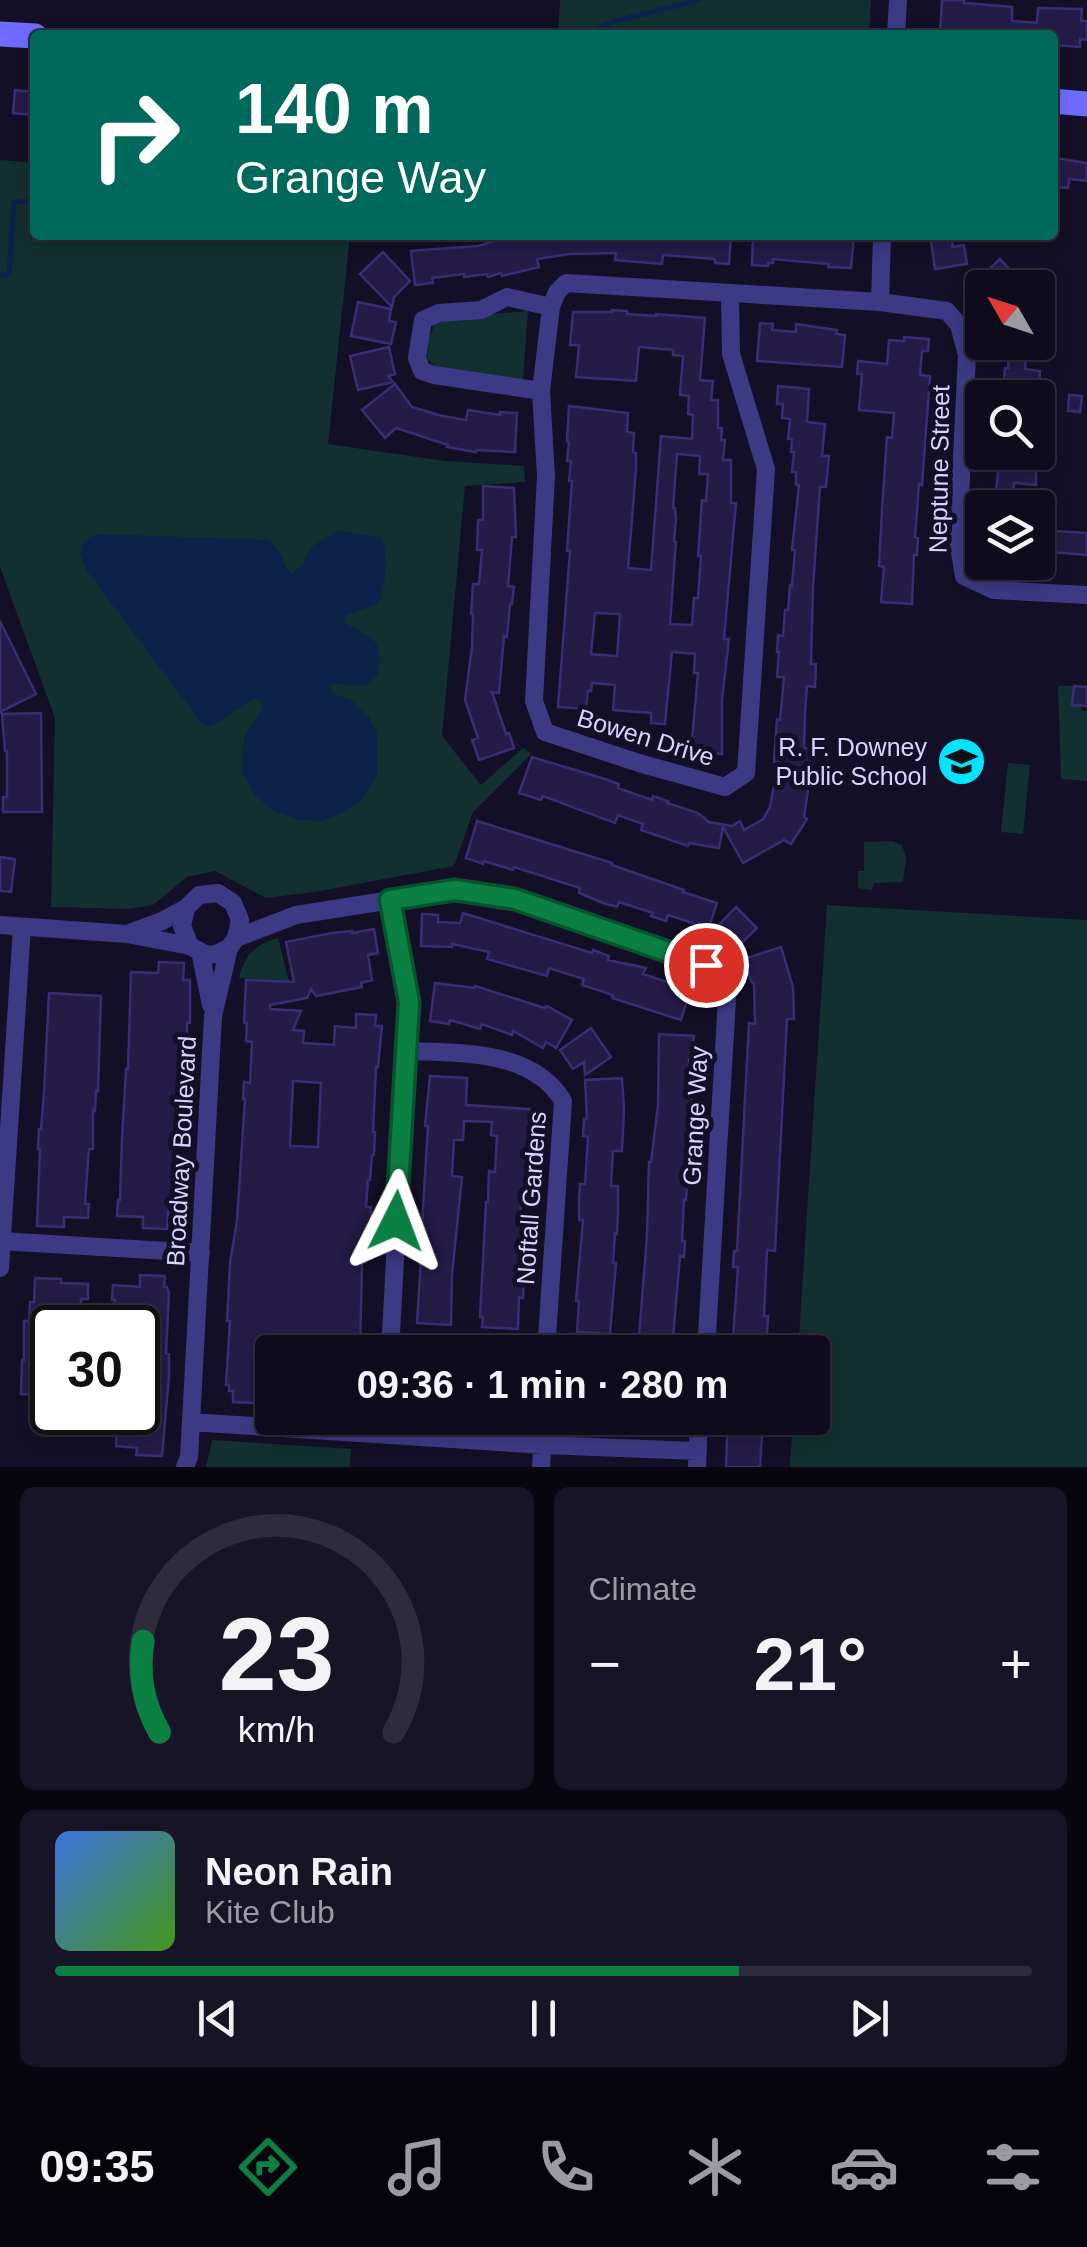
<!DOCTYPE html>
<meta charset="utf-8">
<style>
:root{--surface:#0e0b1c;--page:#171425;--text:#f1f3f6;--muted:#9b9ba3;--line:#2e2b3b;--accent:#0b8043}
body{margin:0;font-family:Helvetica,sans-serif;background:var(--page);color:var(--text);height:100vh;display:flex;flex-direction:column;font-size:38px;white-space:nowrap}
*{box-sizing:border-box;margin:0}
p{font-size:32px;color:var(--muted)}
.icon{flex:none;width:55px;height:55px;fill:none;stroke:currentColor;stroke-width:2;stroke-linecap:round;stroke-linejoin:round}
.map{position:relative;height:1467px;overflow:hidden}
.side{display:flex;flex-direction:column;gap:20px;padding:20px;background:#08060f;flex:1}
.side>*{flex:none}
.top-card{position:absolute;left:30px;top:30px;width:1028px;height:210px;border-radius:10px;box-shadow:0 5px 15px #0003,0 0 0 2px var(--line);background:#00695c;color:#fff;overflow:hidden}
.needle{width:65px;rotate:309deg}
.controls{position:absolute;left:965px;top:270px;display:grid;gap:20px}
.controls a{display:grid;place-items:center;width:90px;height:90px;border-radius:10px;background:var(--surface);box-shadow:0 5px 15px #0003,0 0 0 2px var(--line);font-size:50px}
.speed{position:absolute;left:30px;top:1305px;display:flex;gap:20px;font-size:50px;font-weight:700;text-align:center}
.speed>*{display:grid;place-content:center;width:130px;height:130px;border-radius:50%;background:var(--surface);box-shadow:0 5px 15px #0003,0 0 0 2px var(--line);line-height:1}
.speed .limit{border:5px solid #111;border-radius:15px;background:#fff;color:#111}
.pin{position:absolute;display:grid;place-items:center;width:85px;height:85px;color:#fff;margin:-42px;border:5px solid #fff;border-radius:50%;box-shadow:0 2px 10px #0007}
.me{position:absolute;width:110px;margin:-55px;rotate:3deg;stroke-linejoin:round;filter:drop-shadow(0 0 8px #0008)}
.turn{display:flex;align-items:center;gap:35px;height:210px;padding:0 40px;font-size:45px}
.turn .icon{width:130px;height:130px;stroke-width:2.5}
.turn b{display:block;font-size:70px;line-height:85px}
.big{font-size:75px;font-weight:800;line-height:1.1}
.side .widget{flex:1;display:flex;flex-direction:column;justify-content:center;gap:15px;min-width:0;padding:0 35px;border-radius:15px;background:var(--page)}
.side .dial{align-items:center;gap:0}
.dial svg{height:260px;overflow:visible;fill:none;stroke:var(--line);stroke-width:7;stroke-linecap:round;text-anchor:middle}
.dial text{fill:var(--text);stroke:none}
.song{display:flex;align-items:center;gap:30px}
.cover{width:120px;height:120px;border-radius:15px;background:linear-gradient(135deg,hsl(220 70% 55%),hsl(100 70% 35%))}
.played{height:10px;border-radius:5px;background:linear-gradient(90deg,var(--accent) 70%,var(--line) 70%)}
.keys{display:flex;justify-content:space-around;direction:ltr}
.heat{display:flex;justify-content:space-between;align-items:center;font-size:55px;direction:ltr}
.side .tiles{flex:1;display:grid;gap:20px;grid-template-columns:1fr 1fr}
.widget:last-child{grid-column:span 2}
.trip{position:absolute;left:255px;top:1335px;width:575px;height:100px;border-radius:10px;background:var(--surface);box-shadow:0 5px 15px #0003,0 0 0 2px var(--line);font-weight:800;line-height:100px;text-align:center}
.menu{display:flex;height:160px;justify-content:space-around;align-items:center;background:#06040b;color:var(--muted)}
.menu .icon{width:70px;height:70px}
.menu .on{color:var(--accent)}
.menu b{font-size:45px;color:var(--text)}
.map>svg:first-child{display:block}
</style>
<div class="map">
<svg width="1087" height="1467" viewBox="0 0 1087 1467">
<rect width="100%" height="100%" fill="#130f26"/>
<path fill="#12302f" d="M 560,0 L 871,0 L 869,35 L 558,35 Z
M 0,160 L 35,163 L 35,235 L 350,235 L 328,444 L 445,461 L 524,466 L 525,482 L 465,486 L 442,736 L 481,785 L 523,748 L 531,754 L 473,812 L 454,866 L 314,892 L 266,898 L 215,871 L 187,877 L 153,905 L 128,909 L 51,907 L 55,718 L 0,567 Z
M 528,311 L 523,380 L 440,370 L 427,359 L 429,340 L 434,325 L 450,318 Z
M 1058,686 L 1074,686 L 1073,704 L 1081,705 L 1081,710 L 1087,711 L 1087,781 L 1061,779 Z
M 1008,763 L 1030,765 L 1023,834 L 1001,832 Z
M 892,841 L 902,845 L 906,858 L 903,882 L 874,883 L 872,890 L 858,888 L 858,871 L 864,871 L 864,842 Z
M 827,905 L 1087,920 L 1087,1467 L 790,1467 L 793,1418 L 812,1418 L 812,1352 L 798,1352 Z
M 278,938 L 289,981 L 239,978 C 244,956 256,943 278,938 Z
M 212,1440 L 351,1449 L 350,1467 L 206,1467 Z"/>
<path fill="#0c2248" d="M 336,531 L 382,537 C 389,562 386,579 378,604 L 348,614 L 344,622 C 373,639 384,638 378,675 L 365,686 L 334,684 L 329,687 L 335,694 L 350,699 L 369,717 L 377,733 L 377,776 L 363,798 L 346,811 L 323,821 L 299,820 L 275,812 L 255,795 L 242,772 L 244,736 L 258,717 L 263,702 L 255,698 L 211,727 L 203,725 L 87,571 L 80,554 L 84,540 L 98,534 L 269,540 L 281,554 L 286,568 L 293,574 L 302,564 L 314,545 Z"/>
<g fill="none" stroke-linecap="round" stroke-linejoin="round">
<path stroke="#0c2248" stroke-width="5" d="M 585,35 L 612,22 L 699,0
M 0,275 L 9,276 L 14,202 L 35,201"/>
</g>
<path fill="#241b47" stroke="#3b2d73" stroke-width="2.5" fill-rule="evenodd" d="M 942,0 L 964,0 L 964,3 L 1012,7 L 1012,21 L 1037,23 L 1038,8 L 1082,9 L 1081,21 L 1087,21 L 1087,40 L 1080,39 L 1080,47 L 1052,45 L 1052,35 L 940,35 Z
M 15,90 L 35,92 L 35,115 L 13,113 Z
M 1056,158 L 1087,163 L 1087,181 L 1069,179 L 1068,188 L 1052,187 L 1052,165 L 1056,165 Z
M 515,235 L 731,235 L 729,264 L 715,263 L 715,259 L 663,255 L 662,264 L 615,260 L 616,253 L 570,254 L 537,259 L 539,267 L 502,276 L 501,273 L 488,277 L 487,274 L 464,277 L 464,274 L 432,278 L 433,283 L 415,285 L 411,251 L 478,246 Z
M 753,235 L 854,235 L 851,268 L 828,267 L 829,264 L 773,259 L 773,263 L 768,263 L 768,266 L 752,265 Z
M 930,235 L 953,235 L 952,247 L 964,245 L 967,264 L 935,269 Z
M 383,252 L 410,281 L 394,297 L 392,307 L 360,274 Z
M 1000,259 L 1014,274 L 1005,282 L 1010,288 L 969,288 Z
M 358,302 L 391,309 L 389,321 L 396,322 L 391,344 L 351,336 Z
M 612,310 L 627,311 L 627,314 L 656,316 L 656,314 L 705,318 L 700,380 L 713,381 L 711,400 L 718,400 L 718,428 L 722,428 L 721,440 L 725,440 L 723,460 L 731,460 L 731,503 L 736,503 L 724,639 L 729,639 L 722,700 L 722,754 L 691,751 L 698,673 L 694,673 L 695,654 L 672,652 L 665,724 L 651,723 L 651,713 L 613,710 L 615,685 L 592,683 L 591,691 L 588,691 L 586,709 L 558,707 L 570,551 L 567,551 L 572,481 L 569,481 L 571,461 L 567,461 L 569,442 L 567,441 L 569,406 L 628,413 L 627,432 L 634,433 L 633,452 L 636,453 L 636,469 L 628,568 L 651,570 L 661,436 L 692,439 L 693,415 L 688,414 L 689,396 L 680,395 L 683,356 L 673,355 L 673,350 L 639,347 L 636,381 L 576,377 L 579,345 L 570,345 L 573,312 L 612,312 ZM 677,454 L 700,456 L 699,474 L 708,474 L 706,501 L 702,500 L 698,556 L 701,556 L 698,598 L 694,598 L 692,625 L 670,624 L 676,542 L 674,541 L 676,519 L 675,508 L 673,508 ZM 595,613 L 620,614 L 617,656 L 591,654 Z
M 760,323 L 773,324 L 772,330 L 796,332 L 796,324 L 837,330 L 836,334 L 845,335 L 842,367 L 757,361 Z
M 904,337 L 929,339 L 928,351 L 922,351 L 920,375 L 930,376 L 922,485 L 919,484 L 915,537 L 918,538 L 917,555 L 914,555 L 912,604 L 881,602 L 884,567 L 879,566 L 882,509 L 887,437 L 892,438 L 894,413 L 859,410 L 862,374 L 857,374 L 858,361 L 887,364 L 889,340 L 904,341 Z
M 389,347 L 395,374 L 388,376 L 393,382 L 358,390 L 350,356 Z
M 1009,355 L 1026,357 L 1025,369 L 1040,371 L 1038,398 L 1002,398 L 1005,368 L 1008,368 Z
M 395,384 L 412,407 L 442,416 L 466,420 L 468,410 L 500,415 L 500,412 L 517,413 L 515,452 L 477,450 L 476,452 L 447,447 L 448,445 L 396,428 L 385,438 L 362,410 Z
M 778,386 L 809,389 L 807,422 L 825,424 L 822,456 L 829,456 L 826,487 L 820,487 L 813,587 L 811,664 L 816,664 L 815,687 L 807,686 L 805,714 L 804,748 L 811,749 L 809,784 L 804,817 L 807,819 L 791,844 L 784,840 L 743,863 L 723,827 L 719,848 L 689,843 L 688,846 L 641,830 L 643,824 L 618,815 L 615,823 L 543,796 L 541,800 L 519,793 L 532,757 L 605,779 L 619,784 L 618,788 L 652,800 L 653,796 L 668,801 L 667,803 L 698,813 L 709,822 L 732,826 L 740,821 L 744,830 L 763,819 L 770,807 L 778,762 L 774,762 L 777,719 L 780,720 L 784,677 L 777,677 L 779,652 L 777,652 L 778,635 L 783,636 L 785,610 L 788,610 L 790,585 L 792,586 L 795,550 L 792,550 L 799,485 L 796,485 L 796,472 L 792,472 L 794,452 L 791,452 L 792,439 L 788,439 L 790,419 L 782,418 L 783,404 L 777,404 Z
M 1069,395 L 1082,396 L 1080,412 L 1068,411 Z
M 1000,452 L 1036,452 L 1036,485 L 1014,483 L 1013,494 L 996,492 Z
M 483,486 L 514,488 L 516,537 L 512,537 L 508,586 L 514,587 L 512,604 L 510,604 L 507,637 L 504,636 L 499,693 L 492,692 L 506,734 L 509,733 L 514,748 L 479,760 L 472,740 L 478,738 L 465,700 L 472,647 L 473,614 L 471,614 L 473,584 L 479,584 L 482,550 L 477,550 L 478,520 L 483,520 Z
M 1038,530 L 1087,533 L 1087,555 L 1038,551 Z
M 0,621 L 36,694 L 0,712 Z
M 1074,686 L 1087,687 L 1087,706 L 1072,705 Z
M 41,713 L 42,812 L 3,812 L 3,797 L 7,797 L 7,751 L 5,751 L 2,714 Z
M 477,821 L 612,863 L 612,865 L 684,890 L 683,892 L 717,903 L 707,933 L 699,925 L 668,915 L 666,921 L 651,916 L 653,913 L 619,902 L 617,907 L 603,903 L 579,893 L 580,888 L 514,867 L 513,870 L 484,861 L 483,864 L 466,858 Z
M 0,857 L 15,859 L 11,892 L 0,891 Z
M 736,907 L 757,928 L 737,948 L 729,940 L 721,947 L 709,935 Z
M 463,913 L 592,953 L 593,950 L 609,956 L 608,960 L 646,968 L 643,974 L 670,983 L 672,977 L 686,981 L 685,985 L 691,987 L 681,1020 L 612,998 L 613,995 L 582,985 L 584,979 L 549,968 L 547,976 L 487,959 L 489,952 L 452,944 L 452,947 L 421,946 L 422,914 L 438,915 L 438,922 L 460,923 Z
M 374,929 L 378,953 L 368,955 L 372,980 L 361,983 L 362,987 L 316,996 L 311,989 L 307,998 L 270,1005 L 270,1009 L 301,1011 L 293,1030 L 304,1031 L 303,1043 L 334,1045 L 335,1026 L 356,1028 L 356,1014 L 376,1015 L 375,1026 L 382,1026 L 378,1067 L 376,1067 L 373,1132 L 375,1132 L 374,1155 L 372,1155 L 370,1180 L 368,1180 L 366,1207 L 371,1207 L 370,1224 L 365,1262 L 362,1262 L 360,1352 L 272,1352 L 272,1393 L 257,1392 L 257,1403 L 233,1402 L 233,1391 L 229,1391 L 229,1385 L 226,1385 L 230,1321 L 227,1321 L 230,1263 L 237,1220 L 245,1099 L 243,1099 L 244,1082 L 250,1083 L 252,1042 L 246,1041 L 247,1023 L 244,1023 L 246,980 L 294,982 L 286,942 L 332,933 L 352,931 L 352,933 ZM 293,1081 L 321,1083 L 318,1147 L 290,1146 Z
M 781,947 L 793,987 L 794,1019 L 787,1019 L 775,1251 L 767,1250 L 764,1316 L 768,1316 L 766,1352 L 732,1352 L 738,1267 L 733,1267 L 734,1251 L 737,1251 L 749,1023 L 755,1024 L 754,984 L 751,981 L 744,959 Z
M 159,962 L 184,963 L 183,980 L 190,980 L 190,1023 L 187,1023 L 186,1095 L 176,1095 L 175,1135 L 180,1135 L 179,1166 L 174,1166 L 173,1213 L 168,1212 L 167,1229 L 143,1228 L 143,1217 L 117,1216 L 118,1200 L 120,1200 L 122,1138 L 126,1069 L 128,1069 L 131,972 L 158,973 Z
M 435,983 L 475,988 L 475,986 L 545,1008 L 547,1006 L 572,1020 L 556,1048 L 546,1042 L 543,1048 L 513,1031 L 512,1035 L 482,1024 L 480,1029 L 450,1020 L 449,1024 L 430,1021 Z
M 49,993 L 101,996 L 98,1091 L 96,1091 L 95,1111 L 93,1110 L 93,1149 L 89,1149 L 87,1175 L 85,1204 L 89,1204 L 88,1218 L 64,1217 L 64,1227 L 37,1226 L 40,1149 L 38,1149 L 39,1129 L 41,1129 L 44,1093 Z
M 591,1028 L 611,1057 L 585,1075 L 584,1062 L 573,1069 L 560,1050 Z
M 659,1034 L 694,1036 L 693,1044 L 697,1044 L 696,1060 L 689,1059 L 688,1083 L 692,1083 L 692,1107 L 686,1200 L 684,1200 L 682,1241 L 685,1241 L 684,1257 L 680,1256 L 673,1338 L 639,1336 L 647,1236 L 649,1162 L 651,1162 L 658,1105 Z
M 430,1076 L 467,1078 L 466,1105 L 530,1109 L 528,1157 L 526,1157 L 525,1190 L 522,1190 L 520,1217 L 524,1217 L 520,1282 L 524,1282 L 523,1298 L 519,1297 L 518,1329 L 482,1327 L 483,1317 L 480,1317 L 486,1202 L 488,1202 L 489,1171 L 495,1172 L 497,1136 L 491,1135 L 492,1122 L 464,1121 L 463,1140 L 454,1140 L 452,1176 L 462,1177 L 452,1275 L 451,1325 L 417,1323 L 422,1242 L 417,1242 L 418,1225 L 422,1225 L 428,1126 L 425,1126 Z
M 622,1078 L 624,1109 L 622,1151 L 613,1151 L 611,1186 L 618,1186 L 618,1211 L 617,1234 L 615,1233 L 613,1263 L 616,1263 L 610,1334 L 577,1332 L 579,1301 L 576,1301 L 583,1220 L 579,1220 L 579,1199 L 580,1184 L 585,1184 L 588,1137 L 583,1136 L 584,1119 L 587,1119 L 585,1080 Z
M 140,1275 L 165,1276 L 164,1287 L 167,1287 L 169,1293 L 166,1353 L 169,1354 L 169,1376 L 162,1456 L 136,1455 L 137,1448 L 116,1446 L 118,1413 L 138,1414 L 138,1328 L 114,1328 L 115,1300 L 112,1300 L 113,1285 L 140,1287 Z
M 35,1278 L 61,1279 L 61,1283 L 88,1284 L 88,1299 L 81,1299 L 80,1321 L 77,1321 L 76,1328 L 52,1328 L 52,1396 L 21,1394 L 22,1360 L 24,1360 L 24,1321 L 29,1321 L 30,1302 L 34,1302 Z
M 732,1418 L 763,1419 L 760,1467 L 726,1467 L 727,1441 L 728,1429 L 731,1429 Z"/>
<g fill="none" stroke-linecap="round" stroke-linejoin="round">
<path stroke="#3d3a85" stroke-width="18" d="M 896,35 L 898,0
M 730,294 L 731,354 L 766,469 L 746,773 L 725,787 L 639,763 L 545,732 L 534,701 L 546,476 L 541,391 L 551,307 L 557,292 L 566,283 L 880,302 L 947,311 L 959,325 L 967,355 L 958,540 L 964,576 L 994,590 L 1087,595
M 880,302 L 882,235
M 541,391 L 434,375 L 422,371 L 417,358 L 423,320 L 439,313 L 481,310 L 507,297 L 551,307
M 390,900 L 409,1001 L 390,1352
M 0,925 L 127,934 L 190,946
M 127,934 L 162,921 L 186,908
M 236,938 L 240,920 L 233,903 L 218,893 L 199,895 L 186,908 L 182,926 L 190,946 L 207,955 L 216,954 L 229,948 L 236,938 L 296,915 L 455,890 L 515,899 L 698,960 C 716,970 723,979 727,999 L 706,1352
M 200,951 L 211,1005
M 405,1051 C 458,1053 532,1049 563,1101 L 546,1352
M 0,1241 L 201,1253
M 0,1268 L 22,927
M 191,1422 L 543,1445 L 698,1451
M 185,1467 L 189,1457 L 191,1422 L 213,1016 L 229,948
M 541,1467 L 544,1418
M 697,1467 L 699,1418"/>
<path stroke="#6f6bff" stroke-width="25" d="M 0,34 L 35,36
M 1052,101 L 1087,104"/>
</g>
<g fill="none" stroke-linecap="round" stroke-linejoin="round">
<defs>
<path id="route" d="M 396,1221 L 409,1002 L 390,900 L 455,890 L 515,899 L 706,965"/>
</defs>
<use href="#route" stroke="#07532c" stroke-width="25"/>
<use href="#route" stroke="#0b8043" stroke-width="18"/>
</g>
<defs>
<symbol id="school-disc" viewBox="-11 -11 22 22"><circle r="9.5" fill="#00e5ff" stroke="#130f26"/><path d="M0-5L7-2L0 1L-7-2ZM-4 1L0 2.5L4 1V4Q0 6-4 4Z" fill="#111"/></symbol>
</defs>
<g fill-rule="evenodd">
<use href="#school-disc" x="934" y="734" width="55" height="55"/>
</g>
<g text-anchor="middle" stroke-width="10" stroke-linejoin="round" paint-order="stroke">
<g font-size="25" fill="#d9d4ff" stroke="#130f26">
<text transform="translate(939 469) rotate(-89)" y="9">Neptune Street</text>
<text transform="translate(646 737) rotate(17)" y="9">Bowen Drive</text>
<text transform="translate(695 1116) rotate(-87)" y="9">Grange Way</text>
<text transform="translate(181 1151) rotate(-87)" y="9">Broadway Boulevard</text>
<text transform="translate(531 1198) rotate(-86)" y="9">Noftall Gardens</text>
</g>
<g font-size="25" fill="#d9d4ff" stroke="#130f26" text-anchor="end">
<text x="927" y="756">R. F. Downey<tspan x="927" dy="29">Public School</tspan></text>
</g>
</g>
</svg>
<div class="controls">
<a><svg class="needle" viewBox="-14 -14 28 28"><path d="M0-13l5 13h-10z" fill="#e53935"/><path d="M0 13l5-13h-10z" fill="#9b9ba3"/></svg></a>
<a><svg class="icon" aria-label="search" viewBox="0 0 24 24"><circle cx="10" cy="10" r="6"/><path d="M15 15l6 6"/></svg></a>
<a><svg class="icon" aria-label="layers" viewBox="0 0 24 24"><path d="M12 4l9 5-9 5-9-5zM3 14l9 5 9-5"/></svg></a>
</div>
<div class="speed"><div class="limit">30</div></div>
<div class="pin" style="left:706px;top:965px;background:#d93025"><svg class="icon" aria-label="arrive" viewBox="0 0 24 24"><path d="M6 21V4h12l-3 4 3 4H6"/></svg></div>
<svg class="me" style="left:396px;top:1221px" viewBox="-20 -20 40 40"><path d="M0-17L14 15 0 8-14 15z" fill="#0b8043" stroke="#fff" stroke-width="4"/></svg>
<div class="trip">09:36 · 1 min · 280 m</div>
<div class="top-card">
<div class="turn"><svg class="icon" aria-label="right" viewBox="0 0 24 24"><path d="M7 20v-9h11M14 6l5 5-5 5"/></svg><div><b>140 m</b>Grange Way</div></div>
</div>
</div>
<section class="side">
<div class="tiles">
<div class="widget dial"><svg viewBox="0 0 100 80">
<path d="M14 69A42 42 0 1 1 86 69"/>
<path d="M14 69A42 42 0 0 1 9 41" stroke="#0b8043"/>
<text x="50" y="56" font-size="32" font-weight="700">23</text>
<text x="50" y="72" font-size="11">km/h</text>
</svg></div>
<div class="widget"><p>Climate</p>
<div class="heat"><a>−</a><b class="big">21°</b><a>+</a></div>
</div>
<div class="widget">
<div class="song"><i class="cover"></i><div><b>Neon Rain</b><p>Kite Club</p></div></div>
<div class="played"></div>
<div class="keys"><svg class="icon" aria-label="previous" viewBox="0 0 24 24"><path d="M18 5L8 12l10 7zM5 5v14"/></svg><svg class="icon" aria-label="pause" viewBox="0 0 24 24"><path d="M8 5v14M16 5v14"/></svg><svg class="icon" aria-label="next" viewBox="0 0 24 24"><path d="M6 5l10 7-10 7zM19 5v14"/></svg></div>
</div>
</div>
</section>
<nav class="menu">
<b>09:35</b>
<svg class="icon on" aria-label="directions" viewBox="0 0 24 24"><path d="M12 3l9 9-9 9-9-9zM9 14v-3h6M13 9l2 2-2 2"/></svg>
<svg class="icon" aria-label="music" viewBox="0 0 24 24"><path d="M9 18V5l10-2v13"/><circle cx="6" cy="18" r="3"/><circle cx="16" cy="16" r="3"/></svg>
<svg class="icon" aria-label="phone" viewBox="0 0 24 24"><path d="M5 4h4l2 5-3 2q2 4 5 5l2-3 5 2v4C11 20 4 13 5 4z"/></svg>
<svg class="icon" aria-label="climate" viewBox="0 0 24 24"><path d="M12 3v18M4 7l16 10M4 17L20 7"/></svg>
<svg class="icon" aria-label="car" viewBox="0 0 24 24"><path d="M5 17H2v-5l4-1 3-4h7l3 4 3 1v5h-3M9 17h6M6 11h13"/><circle cx="7" cy="17" r="2"/><circle cx="17" cy="17" r="2"/></svg>
<svg class="icon" aria-label="filters" viewBox="0 0 24 24"><path d="M4 7h16M4 17h16"/><circle cx="9" cy="7" r="2"/><circle cx="15" cy="17" r="2"/></svg>
</nav>
